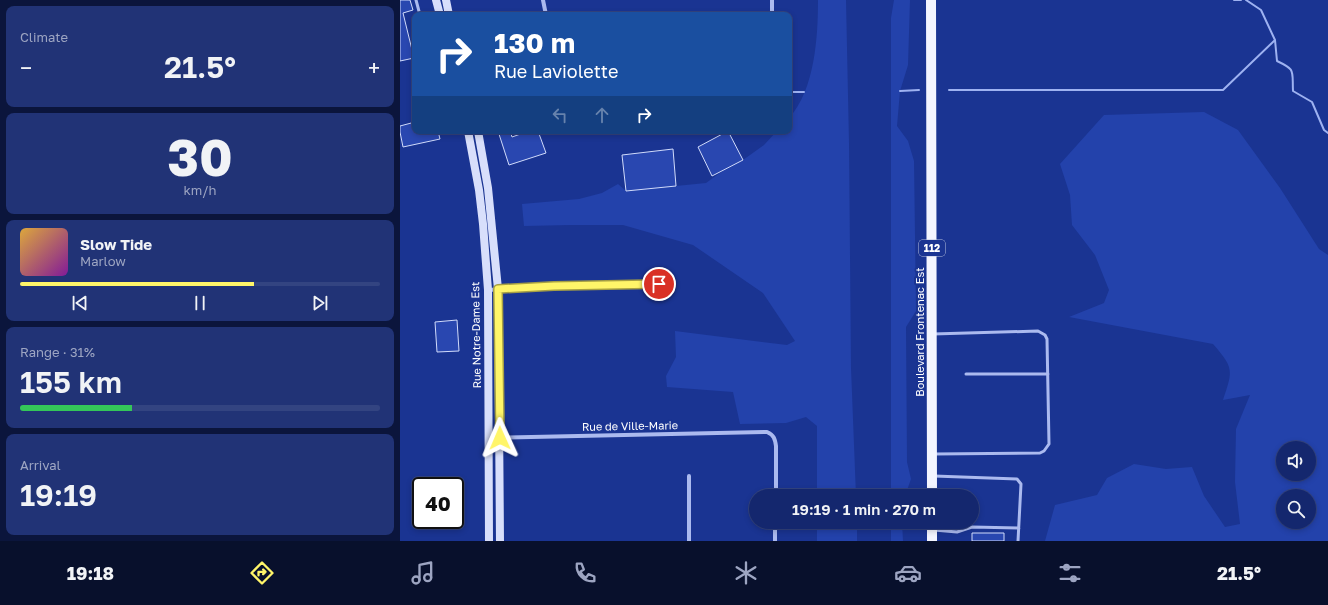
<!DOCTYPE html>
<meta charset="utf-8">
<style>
:root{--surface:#14276e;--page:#213376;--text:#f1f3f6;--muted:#9da5c2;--line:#334481;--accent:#fff569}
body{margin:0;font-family:"Golos Text",sans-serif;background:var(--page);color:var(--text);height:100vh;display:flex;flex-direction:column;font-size:15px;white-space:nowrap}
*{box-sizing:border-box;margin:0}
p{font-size:13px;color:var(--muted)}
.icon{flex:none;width:22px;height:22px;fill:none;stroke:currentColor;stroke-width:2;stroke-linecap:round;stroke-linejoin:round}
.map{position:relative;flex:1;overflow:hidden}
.drawer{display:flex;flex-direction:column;gap:6px;padding:6px;background:#0b153c;width:400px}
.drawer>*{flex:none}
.top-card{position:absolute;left:12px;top:12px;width:380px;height:122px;border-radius:8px;box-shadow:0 2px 6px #0003,0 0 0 1px var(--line);background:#1a4fa0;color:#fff;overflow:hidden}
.buttons{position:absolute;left:876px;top:441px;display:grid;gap:8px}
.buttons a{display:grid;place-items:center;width:40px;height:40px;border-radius:50%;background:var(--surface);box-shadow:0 2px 6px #0003,0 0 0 1px var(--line);font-size:20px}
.speed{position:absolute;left:12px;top:477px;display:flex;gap:8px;font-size:20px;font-weight:700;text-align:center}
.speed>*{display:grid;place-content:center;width:52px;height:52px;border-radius:50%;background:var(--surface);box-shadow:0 2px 6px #0003,0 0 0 1px var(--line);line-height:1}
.speed .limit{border:2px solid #111;border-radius:6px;background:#fff;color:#111}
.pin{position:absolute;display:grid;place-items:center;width:34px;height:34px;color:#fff;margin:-17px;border:2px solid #fff;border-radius:50%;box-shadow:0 1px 4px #0007}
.me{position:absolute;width:44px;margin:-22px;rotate:359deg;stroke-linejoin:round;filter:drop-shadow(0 0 3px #0008)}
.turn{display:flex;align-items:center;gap:14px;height:84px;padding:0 16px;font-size:18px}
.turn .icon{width:52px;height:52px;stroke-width:2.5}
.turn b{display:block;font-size:28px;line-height:34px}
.lanes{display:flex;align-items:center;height:38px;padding:0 16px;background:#0003;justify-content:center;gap:20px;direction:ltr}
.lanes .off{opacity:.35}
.big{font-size:30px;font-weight:600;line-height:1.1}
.drawer .tile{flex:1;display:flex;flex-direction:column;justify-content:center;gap:6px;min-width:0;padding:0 14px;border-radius:8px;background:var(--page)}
.drawer .dial{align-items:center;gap:0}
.dial b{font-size:52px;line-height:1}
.song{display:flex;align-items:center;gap:12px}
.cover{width:48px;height:48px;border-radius:6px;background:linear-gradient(135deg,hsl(40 70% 55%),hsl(290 70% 35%))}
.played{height:4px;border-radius:2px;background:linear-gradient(90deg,var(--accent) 65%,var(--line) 65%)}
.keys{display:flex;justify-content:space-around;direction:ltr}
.heat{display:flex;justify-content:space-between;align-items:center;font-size:22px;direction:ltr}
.charge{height:6px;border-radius:3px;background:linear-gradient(90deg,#34c759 31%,var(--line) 0)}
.trip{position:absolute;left:349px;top:489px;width:230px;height:40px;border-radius:20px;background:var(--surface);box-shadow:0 2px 6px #0003,0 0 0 1px var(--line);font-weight:600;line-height:40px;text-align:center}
.menu{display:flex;height:64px;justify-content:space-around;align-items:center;background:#08102c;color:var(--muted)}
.menu .icon{width:28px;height:28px}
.menu .selected{color:var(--accent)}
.menu b{font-size:18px;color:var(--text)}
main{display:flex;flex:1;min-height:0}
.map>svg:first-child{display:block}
</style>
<main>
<section class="drawer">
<div class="tile"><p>Climate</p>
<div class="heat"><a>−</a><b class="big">21.5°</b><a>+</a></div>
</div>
<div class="tile dial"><b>30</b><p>km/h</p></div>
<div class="tile">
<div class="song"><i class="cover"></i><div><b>Slow Tide</b><p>Marlow</p></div></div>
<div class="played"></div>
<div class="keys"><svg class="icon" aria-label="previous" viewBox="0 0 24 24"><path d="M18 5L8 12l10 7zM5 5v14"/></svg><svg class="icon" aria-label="pause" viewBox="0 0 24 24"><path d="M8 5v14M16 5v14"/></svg><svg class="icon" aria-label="next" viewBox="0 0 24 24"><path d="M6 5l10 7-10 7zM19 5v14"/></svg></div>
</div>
<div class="tile"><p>Range · 31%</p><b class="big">155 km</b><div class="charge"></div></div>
<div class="tile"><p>Arrival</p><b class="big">19:19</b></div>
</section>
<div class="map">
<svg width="928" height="541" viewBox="0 0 928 541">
<rect width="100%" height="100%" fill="#1a3492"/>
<path fill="#2342ab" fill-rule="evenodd" d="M 418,0 L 446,0 L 449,143 L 451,368 L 456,496 L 417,496 L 417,426 L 406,417 L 386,423 L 340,424 L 333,392 L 267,387 L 266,376 L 276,357 L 275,331 L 387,345 L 395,341 L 363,293 L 293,245 L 223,225 L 170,225 L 124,226 L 122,204 L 179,199 L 202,193 L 218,184 L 226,191 L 306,183 L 324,170 L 343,160 L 364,145 L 377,131 L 389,131 L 389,118 C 415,90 418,36 418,0 Z
M 494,0 L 510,0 L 508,65 L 500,91 L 497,126 L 508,141 L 514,161 L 516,311 L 506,327 L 507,462 L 511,479 L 505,496 L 491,496 L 491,18 Z
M 804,112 L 838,130 L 880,188 L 919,249 L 928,255 L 928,541 L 645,541 L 655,505 L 697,495 L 707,478 L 734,464 L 766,469 L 792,467 L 804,496 L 825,527 L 840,524 L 835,482 L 836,429 L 850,395 L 823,400 C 833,370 834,368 813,344 L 669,317 L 704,303 L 709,290 L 695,255 L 672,225 L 670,195 L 660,164 L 704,115 ZM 883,448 L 909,448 L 909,474 L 883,474 ZM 883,496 L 909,496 L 909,522 L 883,522 Z
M 417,522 L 457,522 L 457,541 L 417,541 Z
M 491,522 L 502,522 L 503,541 L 491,541 Z"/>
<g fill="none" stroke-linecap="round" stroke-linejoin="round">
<path stroke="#9eb2f1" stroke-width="2" d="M 834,0 L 841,0
M 846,0 L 861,10 L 875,40 L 877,61 C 896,70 892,70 893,91 L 912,102 L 924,130 L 928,133
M 549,90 L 823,90 L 875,40
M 500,91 L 519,90
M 389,92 L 404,92"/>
</g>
<path fill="#2947b0" stroke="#d1dbfb" d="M 0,0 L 10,0 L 13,10 L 3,13 L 14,58 L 0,61 Z
M 15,122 L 15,131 L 38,131 L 40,139 L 3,147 L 0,132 L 0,126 Z
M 98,131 L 110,131 L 112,137 L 129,131 L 138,131 L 146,153 L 109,165 Z
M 328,131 L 343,160 L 312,176 L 298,147 Z
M 273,149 L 276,186 L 226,191 L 222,155 Z
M 57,320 L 59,351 L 37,352 L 35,322 Z
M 572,533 L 604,533 L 604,541 L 572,541 Z"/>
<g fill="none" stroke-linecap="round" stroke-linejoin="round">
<path stroke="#abbaef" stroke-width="3" d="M 16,0 L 20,15
M 31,15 L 39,14
M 533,334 L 638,331 L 645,335 L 647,339 L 649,444 L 644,451 L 640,453 L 534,454
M 566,374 L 648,374
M 534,476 L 617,479 L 621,484 L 618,541
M 534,530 L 557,532 L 572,527 L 619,528"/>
<path stroke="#abbaef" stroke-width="4" d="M 143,0 L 146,15
M 372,14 L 372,0
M 360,15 L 372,15
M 88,290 L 154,286 L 259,284
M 88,438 L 367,432 C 374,435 375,439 376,446 L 376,496
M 289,476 L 289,541
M 375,541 L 375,522"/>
<path stroke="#d8dffb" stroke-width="8" d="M 36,0 L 40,15
M 46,0 L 49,15
M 68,131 L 79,190 L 83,224 L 88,290 L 89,541
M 78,131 L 88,188 L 98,289 L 100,541"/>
<path stroke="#f3f5ff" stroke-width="10" d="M 531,0 L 532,496
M 532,522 L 532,541"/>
</g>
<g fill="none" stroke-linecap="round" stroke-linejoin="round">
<defs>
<path id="route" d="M 100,438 L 98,289 L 154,286 L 259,284"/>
</defs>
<use href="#route" stroke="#a69f44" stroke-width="10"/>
<use href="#route" stroke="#fff569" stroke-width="7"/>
</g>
<g text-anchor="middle" stroke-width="4" stroke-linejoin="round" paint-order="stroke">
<rect fill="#1a3492" stroke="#bac2de" stroke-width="1" x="519" y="240" width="26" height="16" rx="3"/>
<g font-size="10" font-weight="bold" fill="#fff">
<text x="532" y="252">112</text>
</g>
<g font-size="11" fill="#fff" stroke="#1a3492">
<text transform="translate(520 332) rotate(-90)" y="4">Boulevard Frontenac Est</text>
<text transform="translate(76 335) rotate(-91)" y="4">Rue Notre-Dame Est</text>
<text transform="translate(230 426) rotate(-1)" y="4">Rue de Ville-Marie</text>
</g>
</g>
</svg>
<div class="buttons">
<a><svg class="icon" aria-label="sound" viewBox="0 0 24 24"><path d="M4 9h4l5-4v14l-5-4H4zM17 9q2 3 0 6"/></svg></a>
<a><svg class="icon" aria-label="search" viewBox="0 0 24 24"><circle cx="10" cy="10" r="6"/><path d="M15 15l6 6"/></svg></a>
</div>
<div class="speed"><div class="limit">40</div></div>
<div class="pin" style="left:259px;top:284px;background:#d93025"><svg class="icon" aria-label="arrive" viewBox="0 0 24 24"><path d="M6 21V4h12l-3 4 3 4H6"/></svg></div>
<svg class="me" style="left:100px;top:438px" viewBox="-20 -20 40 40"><path d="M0-17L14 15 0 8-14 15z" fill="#fff569" stroke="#fff" stroke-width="4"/></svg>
<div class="trip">19:19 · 1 min · 270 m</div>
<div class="top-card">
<div class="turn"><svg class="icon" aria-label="right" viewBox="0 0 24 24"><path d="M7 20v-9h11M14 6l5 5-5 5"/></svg><div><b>130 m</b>Rue Laviolette</div></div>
<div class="lanes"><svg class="icon off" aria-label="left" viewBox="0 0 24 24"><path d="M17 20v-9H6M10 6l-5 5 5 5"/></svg><svg class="icon off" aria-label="ahead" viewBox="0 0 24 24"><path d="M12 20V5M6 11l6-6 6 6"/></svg><svg class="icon" aria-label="right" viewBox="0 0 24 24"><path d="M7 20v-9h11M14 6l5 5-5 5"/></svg></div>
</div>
</div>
</main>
<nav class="menu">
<b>19:18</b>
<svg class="icon selected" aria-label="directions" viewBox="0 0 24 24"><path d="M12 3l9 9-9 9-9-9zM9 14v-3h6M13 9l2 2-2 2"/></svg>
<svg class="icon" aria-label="music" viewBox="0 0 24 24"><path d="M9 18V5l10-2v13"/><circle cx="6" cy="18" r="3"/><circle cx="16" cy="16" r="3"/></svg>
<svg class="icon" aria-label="phone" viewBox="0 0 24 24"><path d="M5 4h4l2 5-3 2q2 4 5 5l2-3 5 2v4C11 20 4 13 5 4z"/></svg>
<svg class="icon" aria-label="climate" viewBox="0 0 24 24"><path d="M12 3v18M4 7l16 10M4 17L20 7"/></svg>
<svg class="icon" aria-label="car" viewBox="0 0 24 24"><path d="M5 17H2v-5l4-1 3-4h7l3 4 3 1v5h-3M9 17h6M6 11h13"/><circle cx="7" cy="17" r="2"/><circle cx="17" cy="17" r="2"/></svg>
<svg class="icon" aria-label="filters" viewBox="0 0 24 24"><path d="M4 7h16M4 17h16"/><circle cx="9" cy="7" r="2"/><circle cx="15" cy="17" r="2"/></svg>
<b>21.5°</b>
</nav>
